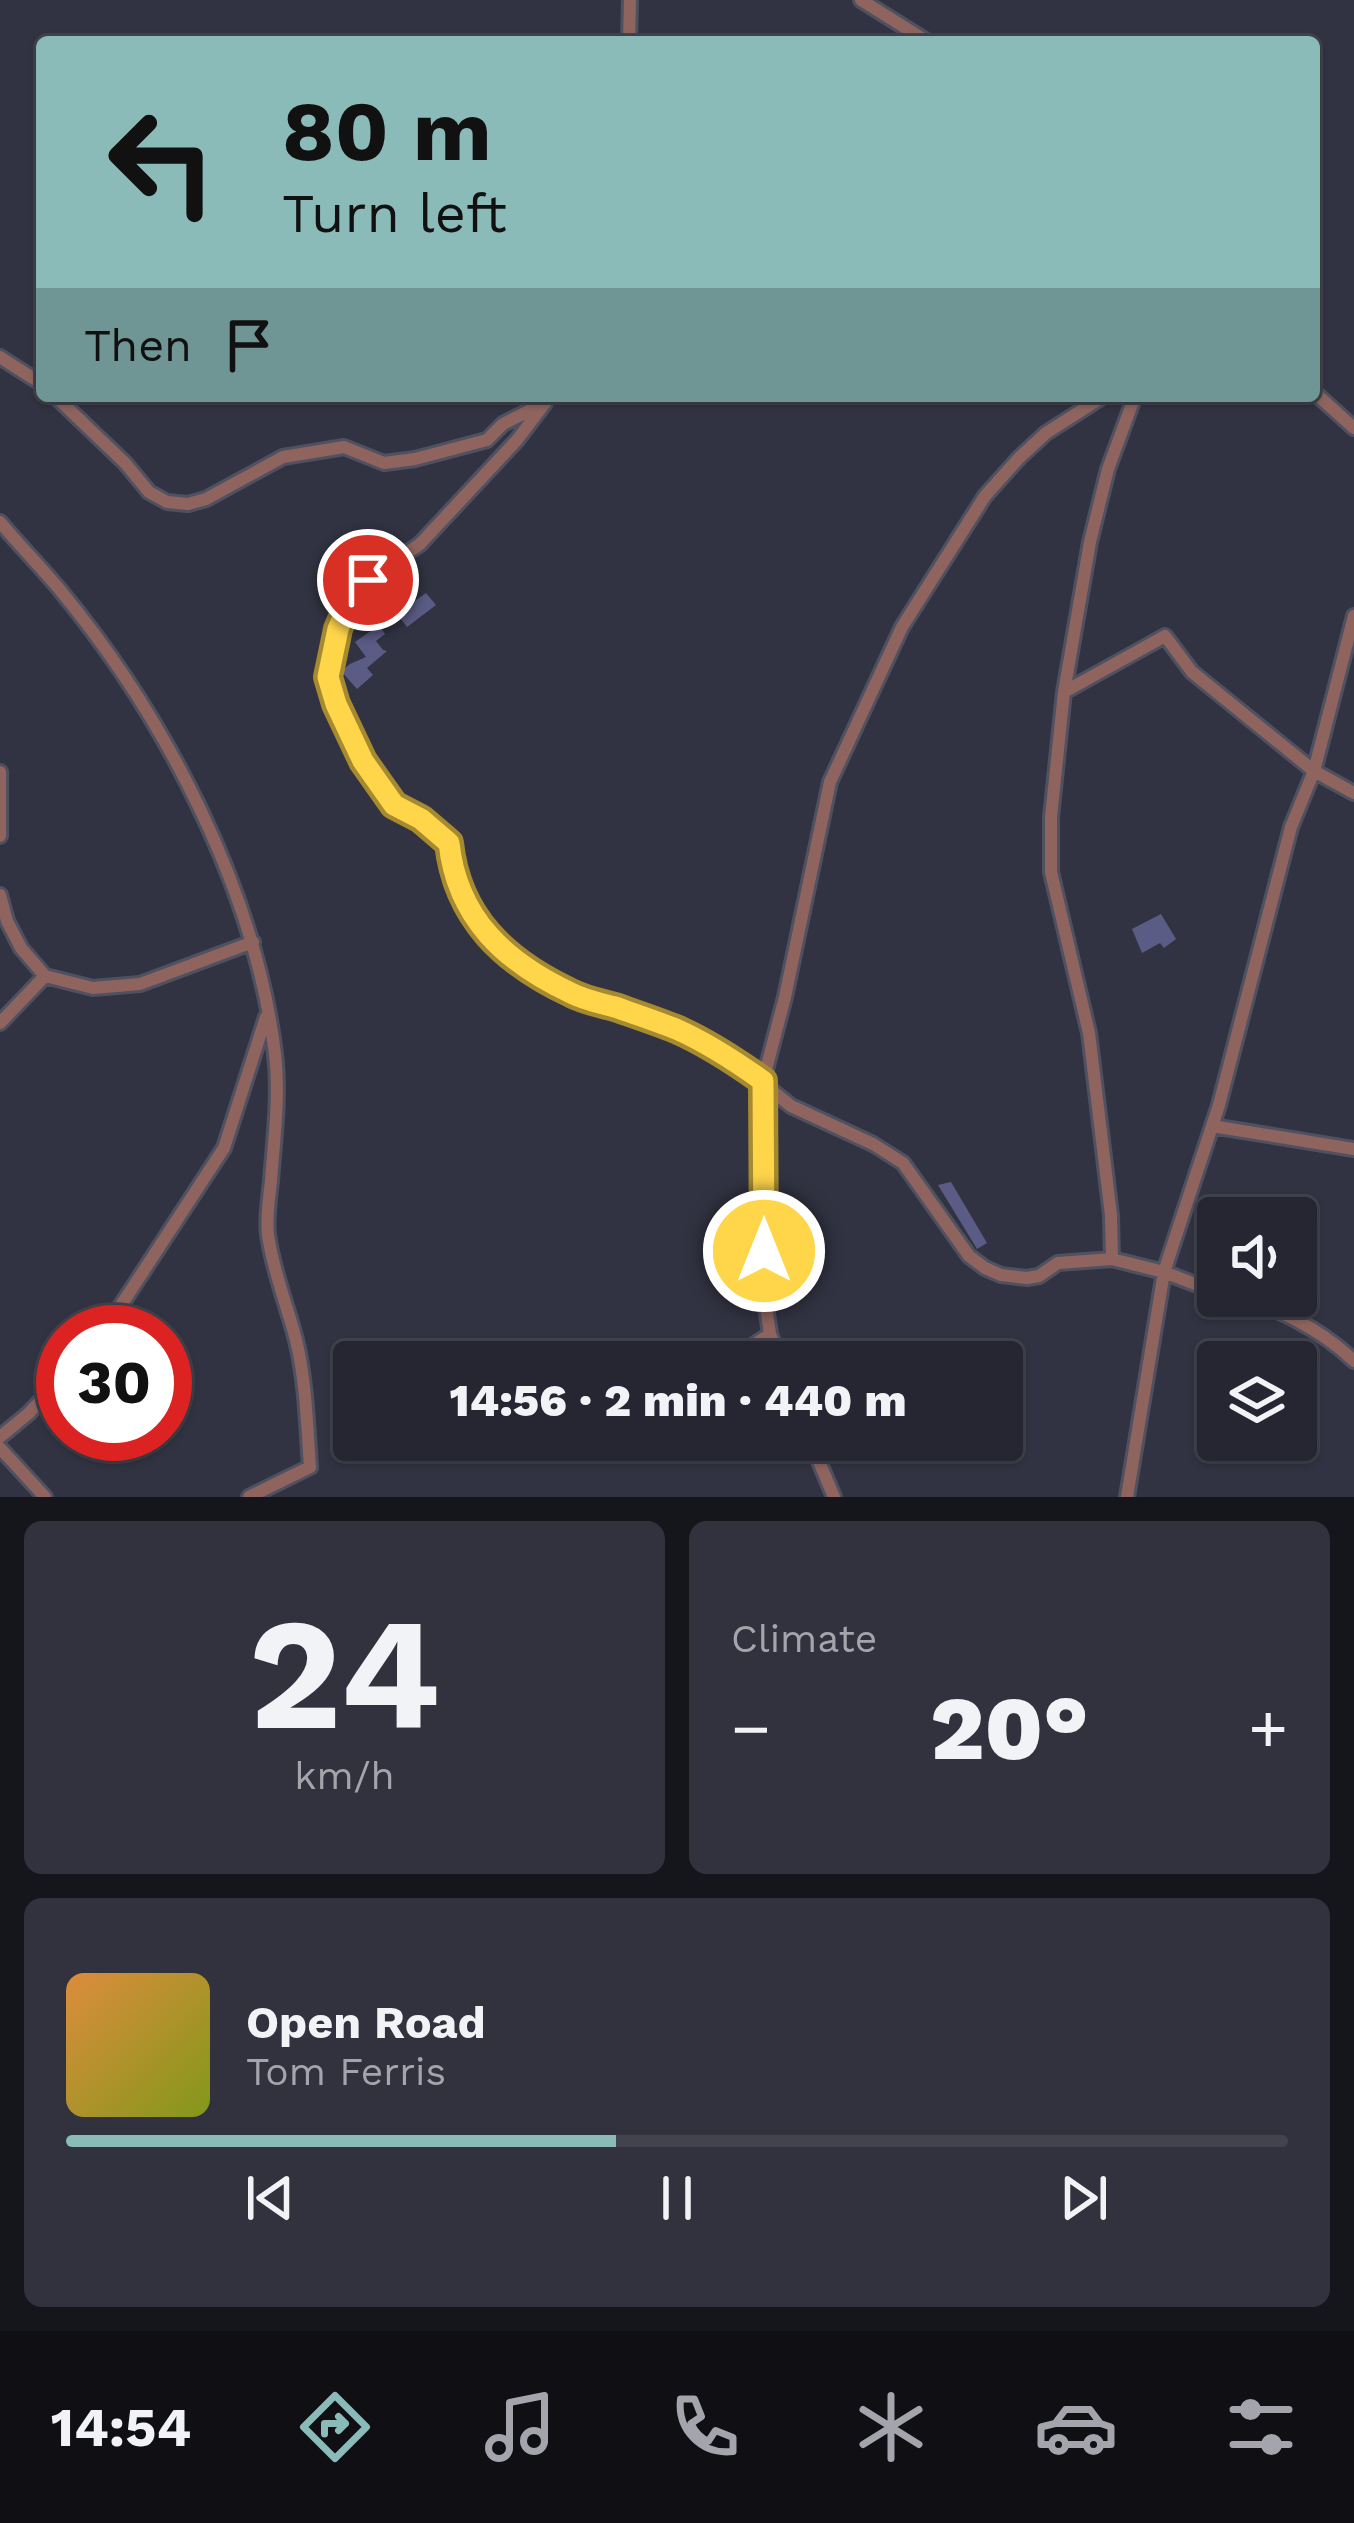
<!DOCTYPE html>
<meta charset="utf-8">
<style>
:root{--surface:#262632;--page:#32323e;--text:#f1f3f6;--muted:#a4a5ac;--line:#42434d;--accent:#8bbbb9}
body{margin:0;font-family:"Work Sans",sans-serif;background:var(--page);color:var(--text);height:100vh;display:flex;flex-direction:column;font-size:45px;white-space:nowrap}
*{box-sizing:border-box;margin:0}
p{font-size:39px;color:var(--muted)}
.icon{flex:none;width:66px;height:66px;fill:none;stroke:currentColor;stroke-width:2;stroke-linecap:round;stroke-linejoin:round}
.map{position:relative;height:1497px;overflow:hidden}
.sheet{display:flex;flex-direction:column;gap:24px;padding:24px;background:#15151c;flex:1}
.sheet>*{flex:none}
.banner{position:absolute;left:36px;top:36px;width:1284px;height:366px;border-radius:12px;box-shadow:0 3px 9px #0004,0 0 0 3px var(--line);background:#8bbbb9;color:#111;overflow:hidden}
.buttons{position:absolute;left:1197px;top:1197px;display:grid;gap:24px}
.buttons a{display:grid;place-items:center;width:120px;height:120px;border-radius:12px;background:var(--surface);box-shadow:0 3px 9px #0004,0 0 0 3px var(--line);font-size:60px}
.speed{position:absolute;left:36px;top:1305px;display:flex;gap:24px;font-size:60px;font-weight:700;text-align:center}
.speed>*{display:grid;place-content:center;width:156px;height:156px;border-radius:50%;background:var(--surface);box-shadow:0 3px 9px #0004,0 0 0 3px var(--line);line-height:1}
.speed .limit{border:18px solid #d22;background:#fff;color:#111}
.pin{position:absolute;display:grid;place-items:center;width:102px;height:102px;color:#fff;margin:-51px;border:6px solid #fff;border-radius:50%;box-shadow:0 3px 12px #0007}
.me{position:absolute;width:132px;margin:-66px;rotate:0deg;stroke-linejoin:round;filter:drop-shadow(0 0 9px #0008)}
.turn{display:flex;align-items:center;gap:42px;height:252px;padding:0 48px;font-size:54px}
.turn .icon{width:156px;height:156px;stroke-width:2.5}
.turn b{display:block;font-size:84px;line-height:102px}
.then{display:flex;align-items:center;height:114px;padding:0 48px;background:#0003;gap:24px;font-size:45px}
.big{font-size:90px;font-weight:800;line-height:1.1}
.sheet .tile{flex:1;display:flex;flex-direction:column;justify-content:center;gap:18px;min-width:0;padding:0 42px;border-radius:18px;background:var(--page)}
.sheet .dial{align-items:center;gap:0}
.dial b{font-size:156px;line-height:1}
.song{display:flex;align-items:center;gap:36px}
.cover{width:144px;height:144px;border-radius:18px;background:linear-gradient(135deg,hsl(30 70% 55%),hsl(70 70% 35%))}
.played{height:12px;border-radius:6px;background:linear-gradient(90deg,var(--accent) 45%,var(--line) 45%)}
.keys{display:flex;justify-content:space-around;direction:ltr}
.heat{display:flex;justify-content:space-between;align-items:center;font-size:66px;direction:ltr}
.sheet .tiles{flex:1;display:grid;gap:24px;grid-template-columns:1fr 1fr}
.tile:last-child{grid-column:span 2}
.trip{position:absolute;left:333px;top:1341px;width:690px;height:120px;border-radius:12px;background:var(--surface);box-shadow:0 3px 9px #0004,0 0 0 3px var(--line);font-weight:800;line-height:120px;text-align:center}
.dock{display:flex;height:192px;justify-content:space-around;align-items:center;background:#0f0f14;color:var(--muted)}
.dock .icon{width:84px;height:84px}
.dock .on{color:var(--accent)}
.dock b{font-size:54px;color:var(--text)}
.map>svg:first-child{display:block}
</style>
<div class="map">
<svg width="1354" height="1497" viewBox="0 0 1354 1497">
<rect width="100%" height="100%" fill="#323342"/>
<path fill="#5b5c85" d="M 393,578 L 415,601 L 426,593 L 436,605 L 407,627 L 389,603 L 393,600 L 382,588 Z
M 379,625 L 385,634 L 376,641 L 383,650 L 387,651 L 367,668 L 373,675 L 357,689 L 341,671 L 350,664 L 366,657 L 355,642 Z
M 1161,914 L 1176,939 L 1164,948 L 1160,943 L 1142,953 L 1132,929 Z
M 951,1182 L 987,1243 L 977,1249 L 938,1185 Z"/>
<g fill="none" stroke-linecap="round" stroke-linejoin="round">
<defs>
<path id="street" d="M 861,0 L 928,42
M 629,42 L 630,0
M 0,357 L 42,384
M 1314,392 L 1354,428
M 55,396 L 125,463 L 149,492 L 167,502 L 188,504 L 206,499 L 283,457 L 344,447 L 384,463 L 415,459 L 487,440 L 503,424 L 540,405
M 547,396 L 545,403 L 517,440 L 420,544 L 382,570 L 352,596 L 338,629 L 328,678 L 336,704 L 352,741 L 395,805 L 421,819 L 449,843 L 452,871 L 479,925 L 493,942 L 523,965 L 572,994 L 679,1031 L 729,1056 L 791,1106 L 873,1144 L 903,1163 L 969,1256 L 985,1268 L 1001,1275 L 1027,1278 L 1039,1276 L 1058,1263 L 1112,1259 L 1164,1272 L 1218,1293
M 0,522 C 19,545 41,567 60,590 C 165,717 255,889 275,1054 C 280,1096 274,1139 271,1181 C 269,1199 266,1218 268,1235 C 273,1271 287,1305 296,1340 C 306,1381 307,1425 310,1467 L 249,1497
M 1064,692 L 1165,636 L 1192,672 L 1314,771 L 1354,793
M 0,772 L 0,836
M 0,895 L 7,921 L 21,948 L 45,976 L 93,988 L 140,984 L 253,942
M 0,1023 L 45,976
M 1212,1126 L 1354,1149
M 1112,1259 L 1111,1215 L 1089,1033 L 1051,872 L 1051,817 L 1064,692 L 1090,542 L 1108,469 L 1135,396
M 1230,1296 C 1274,1305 1322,1330 1354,1361
M 101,1332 L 116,1313 L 224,1148 L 266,1017
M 729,1362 L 770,1334
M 781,1362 L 770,1334 L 764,1293 L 763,1081 L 785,997 L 830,782 L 902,627 L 985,496 L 1019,458 L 1046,433 L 1104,396
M 0,1437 L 29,1413 L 63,1377
M 810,1440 L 834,1497
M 0,1448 L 45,1497
M 1127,1497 L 1164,1272 L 1219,1105 L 1291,827 L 1314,771 L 1354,616"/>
</defs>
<use href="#street" stroke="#505160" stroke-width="18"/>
<use href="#street" stroke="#8f645f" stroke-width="12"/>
</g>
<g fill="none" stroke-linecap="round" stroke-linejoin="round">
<defs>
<path id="route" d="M 368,580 L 352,596 L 338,629 L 328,677 L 336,704 L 363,761 L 394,805 L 421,819 L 449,843 C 457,918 505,962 571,993 C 584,1000 600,1003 615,1007 C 635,1014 656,1021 676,1029 C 708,1043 735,1061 763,1081 L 764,1251"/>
</defs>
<use href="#route" stroke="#a68a30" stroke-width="30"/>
<use href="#route" stroke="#ffd54a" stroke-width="21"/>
</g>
</svg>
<div class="buttons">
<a><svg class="icon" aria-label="sound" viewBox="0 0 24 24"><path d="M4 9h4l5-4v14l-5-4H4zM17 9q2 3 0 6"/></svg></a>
<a><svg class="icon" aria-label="layers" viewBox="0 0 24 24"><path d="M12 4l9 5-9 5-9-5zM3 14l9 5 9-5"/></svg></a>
</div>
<div class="speed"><div class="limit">30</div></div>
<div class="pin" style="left:368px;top:580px;background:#d93025"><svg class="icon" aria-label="arrive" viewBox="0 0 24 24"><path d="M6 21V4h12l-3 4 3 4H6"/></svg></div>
<svg class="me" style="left:764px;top:1251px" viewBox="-20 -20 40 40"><circle r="17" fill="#ffd54a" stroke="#fff" stroke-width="3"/><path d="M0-11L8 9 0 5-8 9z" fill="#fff"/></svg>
<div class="trip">14:56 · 2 min · 440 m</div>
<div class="banner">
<div class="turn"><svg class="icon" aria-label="left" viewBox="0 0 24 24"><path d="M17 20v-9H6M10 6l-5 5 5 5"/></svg><div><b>80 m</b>Turn left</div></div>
<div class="then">Then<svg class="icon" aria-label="arrive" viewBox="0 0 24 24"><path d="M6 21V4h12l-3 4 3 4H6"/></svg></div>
</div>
</div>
<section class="sheet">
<div class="tiles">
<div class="tile dial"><b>24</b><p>km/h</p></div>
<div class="tile"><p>Climate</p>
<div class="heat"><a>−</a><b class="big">20°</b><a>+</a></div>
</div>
<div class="tile">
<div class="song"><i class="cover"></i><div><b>Open Road</b><p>Tom Ferris</p></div></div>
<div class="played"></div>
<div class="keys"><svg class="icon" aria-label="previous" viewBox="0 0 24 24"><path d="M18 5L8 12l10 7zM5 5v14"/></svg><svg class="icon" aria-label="pause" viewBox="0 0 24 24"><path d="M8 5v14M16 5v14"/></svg><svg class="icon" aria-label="next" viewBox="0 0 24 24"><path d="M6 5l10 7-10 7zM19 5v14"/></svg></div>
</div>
</div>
</section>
<nav class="dock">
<b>14:54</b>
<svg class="icon on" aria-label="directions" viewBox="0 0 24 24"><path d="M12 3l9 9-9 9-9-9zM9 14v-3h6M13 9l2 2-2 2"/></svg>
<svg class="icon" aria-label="music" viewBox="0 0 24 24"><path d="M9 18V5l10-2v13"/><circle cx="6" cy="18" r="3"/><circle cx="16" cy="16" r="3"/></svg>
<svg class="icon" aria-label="phone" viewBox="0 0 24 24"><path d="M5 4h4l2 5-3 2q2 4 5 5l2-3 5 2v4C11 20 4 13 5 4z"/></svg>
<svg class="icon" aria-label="climate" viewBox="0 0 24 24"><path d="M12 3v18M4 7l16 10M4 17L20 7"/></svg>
<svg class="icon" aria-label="car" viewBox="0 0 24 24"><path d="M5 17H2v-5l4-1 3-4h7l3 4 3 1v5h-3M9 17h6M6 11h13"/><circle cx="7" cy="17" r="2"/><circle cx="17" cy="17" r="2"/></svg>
<svg class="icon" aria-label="filters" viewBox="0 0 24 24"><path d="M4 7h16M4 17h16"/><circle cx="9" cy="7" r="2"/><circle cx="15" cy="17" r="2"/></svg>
</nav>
